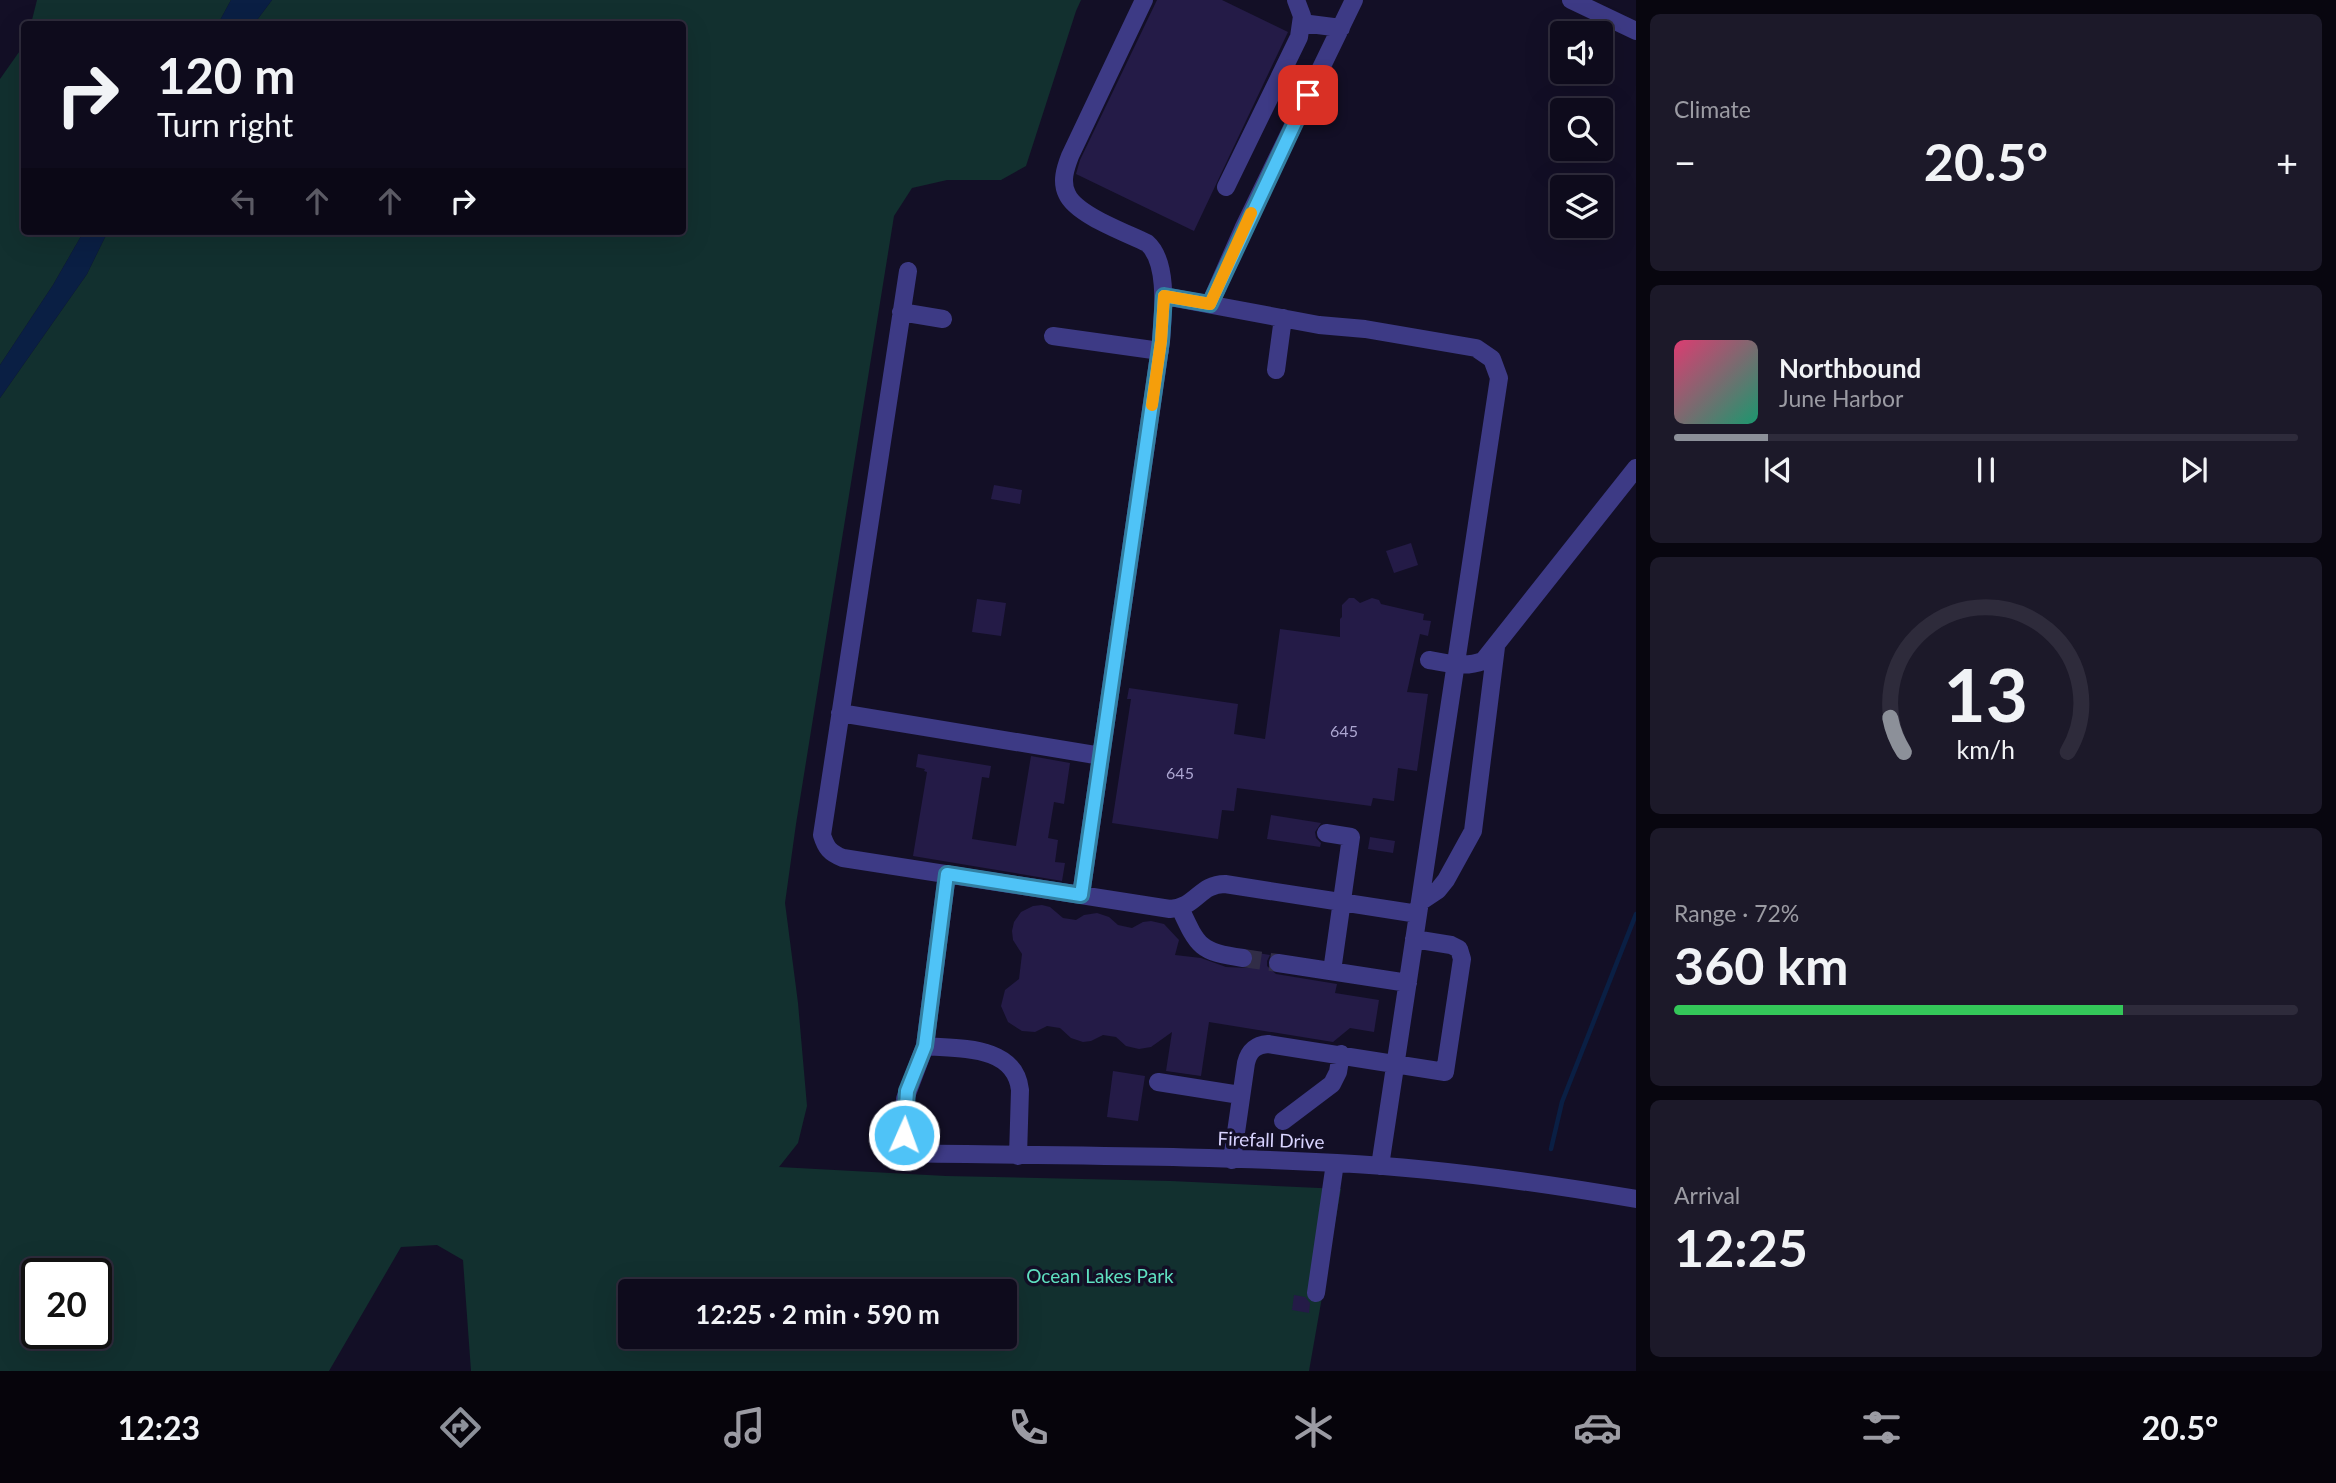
<!DOCTYPE html>
<meta charset="utf-8">
<style>
:root{--surface:#0e0b1c;--page:#1c1929;--text:#f1f3f6;--muted:#9b9ba3;--line:#2e2b3b;--accent:#8c9099}
body{margin:0;font-family:Lato,sans-serif;background:var(--page);color:var(--text);height:100vh;display:flex;flex-direction:column;font-size:26px;white-space:nowrap}
*{box-sizing:border-box;margin:0}
p{font-size:23px;color:var(--muted)}
.icon{flex:none;width:38px;height:38px;fill:none;stroke:currentColor;stroke-width:2;stroke-linecap:round;stroke-linejoin:round}
.map{position:relative;flex:1;overflow:hidden}
.sheet{display:flex;flex-direction:column;gap:14px;padding:14px;background:#08060f;width:700px}
.sheet>*{flex:none}
.banner{position:absolute;left:21px;top:21px;width:665px;height:214px;border-radius:7px;box-shadow:0 7px 28px #0002,0 0 0 2px var(--line);background:#0e0b1c;color:var(--text);overflow:hidden}
.fabs{position:absolute;left:1550px;top:21px;display:grid;gap:14px}
.fabs a{display:grid;place-items:center;width:63px;height:63px;border-radius:7px;background:var(--surface);box-shadow:0 7px 28px #0002,0 0 0 2px var(--line);font-size:35px}
.speed{position:absolute;left:21px;top:1258px;display:flex;gap:14px;font-size:35px;font-weight:700;text-align:center}
.speed>*{display:grid;place-content:center;width:91px;height:91px;border-radius:50%;background:var(--surface);box-shadow:0 7px 28px #0002,0 0 0 2px var(--line);line-height:1}
.speed .limit{border:4px solid #111;border-radius:10px;background:#fff;color:#111}
.pin{position:absolute;display:grid;place-items:center;width:60px;height:60px;color:#fff;margin:-30px;border-radius:14px;box-shadow:0 4px 10px #0006}
.me{position:absolute;width:77px;margin:-38px;rotate:2deg;stroke-linejoin:round;filter:drop-shadow(0 0 5px #0008)}
.turn{display:flex;align-items:center;gap:24px;height:147px;padding:0 21px;font-size:32px}
.turn .icon{width:91px;height:91px;stroke-width:2.5}
.turn b{display:block;font-size:49px;line-height:60px}
.lanes{display:flex;align-items:center;height:66px;padding:0 21px;background:#0003;justify-content:center;gap:35px;direction:ltr}
.lanes .off{opacity:.35}
.big{font-size:52px;font-weight:700;line-height:1.1}
.sheet .widget{flex:1;display:flex;flex-direction:column;justify-content:center;gap:10px;min-width:0;padding:0 24px;border-radius:10px;background:var(--page)}
.sheet .dial{align-items:center;gap:0}
.dial svg{height:182px;overflow:visible;fill:none;stroke:var(--line);stroke-width:7;stroke-linecap:round;text-anchor:middle}
.dial text{fill:var(--text);stroke:none}
.song{display:flex;align-items:center;gap:21px}
.cover{width:84px;height:84px;border-radius:10px;background:linear-gradient(135deg,hsl(340 70% 55%),hsl(160 70% 35%))}
.played{height:7px;border-radius:4px;background:linear-gradient(90deg,var(--accent) 15%,var(--line) 15%)}
.keys{display:flex;justify-content:space-around;direction:ltr}
.heat{display:flex;justify-content:space-between;align-items:center;font-size:38px;direction:ltr}
.charge{height:10px;border-radius:5px;background:linear-gradient(90deg,#34c759 72%,var(--line) 0)}
.trip{position:absolute;left:618px;top:1279px;width:399px;height:70px;border-radius:7px;background:var(--surface);box-shadow:0 7px 28px #0002,0 0 0 2px var(--line);font-weight:700;line-height:70px;text-align:center}
.menu{display:flex;height:112px;justify-content:space-around;align-items:center;background:#06040b;color:var(--muted)}
.menu .icon{width:49px;height:49px}
.menu .on{color:var(--accent)}
.menu b{font-size:32px;color:var(--text)}
main{display:flex;flex:1;min-height:0}
.map>svg:first-child{display:block}
</style>
<main>
<div class="map">
<svg width="1636" height="1371" viewBox="0 0 1636 1371">
<rect width="100%" height="100%" fill="#130f26"/>
<path fill="#12302f" fill-rule="evenodd" d="M 37,0 L 231,0 L 218,24 L 31,24 Z
M 272,0 L 1081,0 L 1076,11 L 1026,166 L 1001,180 L 947,180 L 912,188 L 894,216 L 796,824 L 785,903 L 798,1003 L 807,1106 L 798,1143 L 779,1167 L 946,1176 L 1171,1181 L 1341,1189 L 1309,1371 L 471,1371 L 463,1260 L 437,1245 L 401,1247 L 329,1371 L 0,1371 L 0,398 L 87,274 L 108,231 L 682,231 L 682,24 L 254,24 ZM 37,1274 L 96,1274 L 96,1334 L 37,1334 ZM 630,1292 L 1004,1292 L 1004,1337 L 630,1337 Z
M 24,45 L 24,231 L 84,231 L 53,285 L 0,365 L 0,79 Z"/>
<path fill="#0a1f44" d="M 231,0 L 272,0 L 254,24 L 218,24 Z
M 84,231 L 108,231 L 87,274 L 0,398 L 0,365 L 53,285 Z"/>
<g fill="none" stroke-linecap="round" stroke-linejoin="round">
<path stroke="#0a1f44" stroke-width="4.5" d="M 1551,1149 L 1562,1102 L 1636,914"/>
</g>
<path fill="#241b47" d="M 1157,0 L 1222,0 L 1288,32 L 1194,231 L 1076,174 L 1080,160 Z
M 994,485 L 1022,490 L 1020,504 L 991,499 Z
M 1411,543 L 1418,565 L 1394,573 L 1386,551 Z
M 1349,598 L 1354,598 L 1360,603 L 1372,598 L 1379,600 L 1381,604 L 1424,614 L 1423,620 L 1431,621 L 1428,636 L 1420,634 L 1407,692 L 1428,694 L 1417,771 L 1398,768 L 1394,801 L 1373,798 L 1371,806 L 1237,788 L 1234,811 L 1222,810 L 1218,839 L 1112,823 L 1131,699 L 1127,699 L 1129,688 L 1238,704 L 1234,734 L 1265,739 L 1280,629 L 1340,637 L 1340,619 L 1342,617 L 1342,605 Z
M 977,599 L 1006,603 L 1001,636 L 972,632 Z
M 918,754 L 991,766 L 989,778 L 982,777 L 972,839 L 1016,846 L 1031,756 L 1070,763 L 1064,804 L 1054,802 L 1048,838 L 1058,840 L 1055,862 L 1065,863 L 1062,881 L 913,856 L 927,772 L 924,771 L 925,769 L 916,767 Z
M 1271,815 L 1321,823 L 1315,832 L 1316,838 L 1321,843 L 1320,847 L 1267,839 Z
M 1370,837 L 1395,841 L 1393,853 L 1368,849 Z
M 1042,905 L 1050,907 L 1063,918 L 1076,920 L 1084,915 L 1097,913 L 1109,917 L 1118,925 L 1132,928 L 1143,922 L 1151,921 L 1164,924 L 1179,940 L 1175,955 L 1201,958 L 1226,967 L 1248,968 L 1254,960 L 1252,952 L 1270,955 L 1267,961 L 1267,966 L 1276,974 L 1337,984 L 1335,993 L 1379,1000 L 1374,1032 L 1350,1028 L 1333,1042 L 1209,1022 L 1201,1076 L 1166,1071 L 1172,1032 L 1151,1047 L 1139,1049 L 1126,1046 L 1116,1037 L 1103,1035 L 1091,1041 L 1083,1042 L 1071,1038 L 1060,1028 L 1047,1026 L 1035,1032 L 1022,1031 L 1008,1022 L 1001,1006 L 1005,990 L 1019,979 L 1022,954 L 1013,940 L 1012,931 L 1014,922 L 1021,912 L 1033,906 Z
M 1113,1071 L 1145,1076 L 1138,1121 L 1107,1117 Z
M 1294,1295 L 1305,1297 L 1310,1303 L 1309,1313 L 1292,1310 Z"/>
<g fill="none" stroke-linecap="round" stroke-linejoin="round">
<path stroke="#312d47" stroke-width="18" stroke-dasharray="18 9" stroke-linecap="butt" d="M 1243,958 L 1278,963"/>
<path stroke="#3d3a85" stroke-width="18" d="M 1571,0 L 1636,31
M 1302,23 L 1341,28
M 1226,187 L 1299,37 L 1302,16 L 1296,0
M 908,271 L 822,835 C 826,848 830,853 843,858 L 1170,909 C 1197,907 1199,884 1225,884 L 1418,914
M 1164,296 L 1319,325 L 1365,329 L 1476,348 L 1492,359 L 1499,378 L 1380,1166
M 1210,304 L 1243,229 L 1354,0
M 901,312 L 943,319
M 1053,336 L 1160,351
M 1276,370 L 1283,318
M 1429,660 C 1448,663 1465,668 1483,661 L 1636,468
M 840,713 L 1101,756
M 1326,833 L 1351,837 L 1332,971
M 1081,895 L 1161,341 C 1163,314 1169,262 1147,243 C 1127,233 1076,215 1067,194 C 1061,182 1065,169 1070,156 L 1144,0
M 1420,902 L 1438,890 L 1446,880 L 1473,831 L 1496,647
M 1180,908 C 1198,947 1200,952 1243,958
M 1278,963 L 1408,983
M 925,1046 L 947,874
M 1158,1082 L 1240,1095
M 1283,1121 L 1332,1084 L 1338,1072 L 1341,1054
M 1018,1156 L 1020,1090 C 1015,1045 960,1049 925,1046 L 905,1099 L 903,1153 C 1047,1156 1192,1155 1337,1163 C 1437,1168 1537,1182 1636,1199
M 1232,1160 L 1246,1063 C 1249,1051 1255,1045 1268,1044 L 1445,1072 L 1462,959 L 1459,949 L 1451,945 L 1414,939
M 1316,1293 L 1335,1163"/>
</g>
<g fill="none" stroke-linecap="round" stroke-linejoin="round">
<defs>
<path id="route" d="M 904,1135 L 907,1091 L 925,1046 L 947,874 L 1081,895 L 1161,341 L 1164,296 L 1210,304 L 1308,95"/>
</defs>
<use href="#route" stroke="#337fa1" stroke-width="18"/>
<use href="#route" stroke="#4fc3f7" stroke-width="12"/>
<path stroke="#f59e0b" stroke-width="12" d="M 1152,405 L 1161,341 L 1164,296 L 1210,304 L 1251,213"/>
</g>
<g text-anchor="middle" stroke-width="7" stroke-linejoin="round" paint-order="stroke">
<g font-size="16" fill="#aca6d1">
<text x="1344" y="737">645</text>
<text x="1180" y="779">645</text>
</g>
<g font-size="19" fill="#d9d4ff" stroke="#130f26">
<text transform="translate(1271 1140) rotate(2)" y="7">Firefall Drive</text>
</g>
<g font-size="19" fill="#5fe0c0" stroke="#130f26">
<text x="1100" y="1283">Ocean Lakes Park</text>
</g>
</g>
</svg>
<div class="fabs">
<a><svg class="icon" aria-label="sound" viewBox="0 0 24 24"><path d="M4 9h4l5-4v14l-5-4H4zM17 9q2 3 0 6"/></svg></a>
<a><svg class="icon" aria-label="search" viewBox="0 0 24 24"><circle cx="10" cy="10" r="6"/><path d="M15 15l6 6"/></svg></a>
<a><svg class="icon" aria-label="layers" viewBox="0 0 24 24"><path d="M12 4l9 5-9 5-9-5zM3 14l9 5 9-5"/></svg></a>
</div>
<div class="speed"><div class="limit">20</div></div>
<div class="pin" style="left:1308px;top:95px;background:#d93025"><svg class="icon" aria-label="arrive" viewBox="0 0 24 24"><path d="M6 21V4h12l-3 4 3 4H6"/></svg></div>
<svg class="me" style="left:904px;top:1135px" viewBox="-20 -20 40 40"><circle r="17" fill="#4fc3f7" stroke="#fff" stroke-width="3"/><path d="M0-11L8 9 0 5-8 9z" fill="#fff"/></svg>
<div class="trip">12:25 · 2 min · 590 m</div>
<div class="banner">
<div class="turn"><svg class="icon" aria-label="right" viewBox="0 0 24 24"><path d="M7 20v-9h11M14 6l5 5-5 5"/></svg><div><b>120 m</b>Turn right</div></div>
<div class="lanes"><svg class="icon off" aria-label="left" viewBox="0 0 24 24"><path d="M17 20v-9H6M10 6l-5 5 5 5"/></svg><svg class="icon off" aria-label="ahead" viewBox="0 0 24 24"><path d="M12 20V5M6 11l6-6 6 6"/></svg><svg class="icon off" aria-label="ahead" viewBox="0 0 24 24"><path d="M12 20V5M6 11l6-6 6 6"/></svg><svg class="icon" aria-label="right" viewBox="0 0 24 24"><path d="M7 20v-9h11M14 6l5 5-5 5"/></svg></div>
</div>
</div>
<section class="sheet">
<div class="widget"><p>Climate</p>
<div class="heat"><a>−</a><b class="big">20.5°</b><a>+</a></div>
</div>
<div class="widget">
<div class="song"><i class="cover"></i><div><b>Northbound</b><p>June Harbor</p></div></div>
<div class="played"></div>
<div class="keys"><svg class="icon" aria-label="previous" viewBox="0 0 24 24"><path d="M18 5L8 12l10 7zM5 5v14"/></svg><svg class="icon" aria-label="pause" viewBox="0 0 24 24"><path d="M8 5v14M16 5v14"/></svg><svg class="icon" aria-label="next" viewBox="0 0 24 24"><path d="M6 5l10 7-10 7zM19 5v14"/></svg></div>
</div>
<div class="widget dial"><svg viewBox="0 0 100 80">
<path d="M14 69A42 42 0 1 1 86 69"/>
<path d="M14 69A42 42 0 0 1 8 54" stroke="#8c9099"/>
<text x="50" y="56" font-size="32" font-weight="700">13</text>
<text x="50" y="72" font-size="11">km/h</text>
</svg></div>
<div class="widget"><p>Range · 72%</p><b class="big">360 km</b><div class="charge"></div></div>
<div class="widget"><p>Arrival</p><b class="big">12:25</b></div>
</section>
</main>
<nav class="menu">
<b>12:23</b>
<svg class="icon on" aria-label="directions" viewBox="0 0 24 24"><path d="M12 3l9 9-9 9-9-9zM9 14v-3h6M13 9l2 2-2 2"/></svg>
<svg class="icon" aria-label="music" viewBox="0 0 24 24"><path d="M9 18V5l10-2v13"/><circle cx="6" cy="18" r="3"/><circle cx="16" cy="16" r="3"/></svg>
<svg class="icon" aria-label="phone" viewBox="0 0 24 24"><path d="M5 4h4l2 5-3 2q2 4 5 5l2-3 5 2v4C11 20 4 13 5 4z"/></svg>
<svg class="icon" aria-label="climate" viewBox="0 0 24 24"><path d="M12 3v18M4 7l16 10M4 17L20 7"/></svg>
<svg class="icon" aria-label="car" viewBox="0 0 24 24"><path d="M5 17H2v-5l4-1 3-4h7l3 4 3 1v5h-3M9 17h6M6 11h13"/><circle cx="7" cy="17" r="2"/><circle cx="17" cy="17" r="2"/></svg>
<svg class="icon" aria-label="filters" viewBox="0 0 24 24"><path d="M4 7h16M4 17h16"/><circle cx="9" cy="7" r="2"/><circle cx="15" cy="17" r="2"/></svg>
<b>20.5°</b>
</nav>
